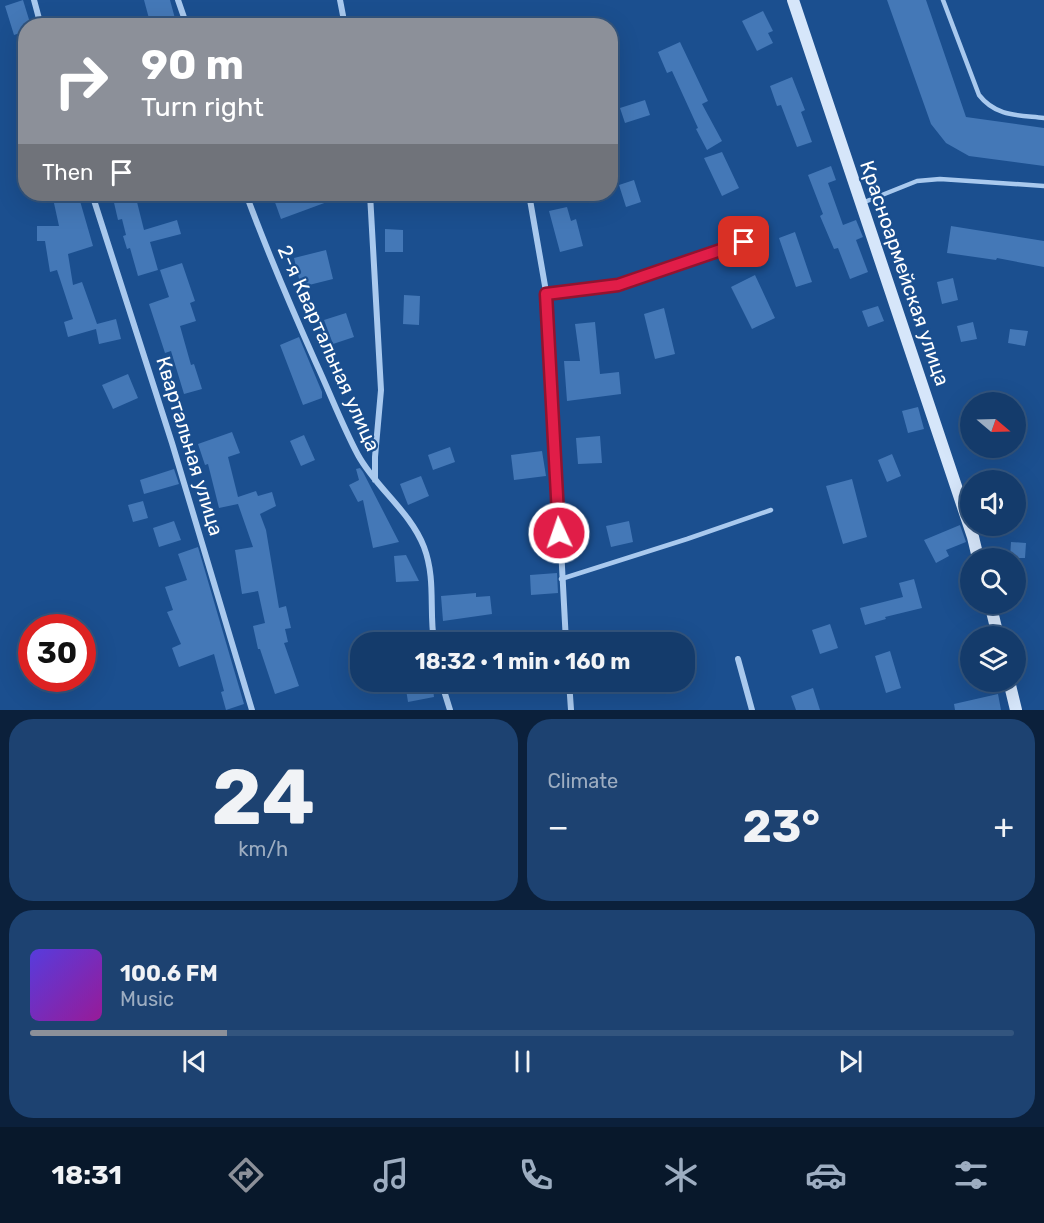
<!DOCTYPE html>
<meta charset="utf-8">
<style>
:root{--surface:#143b6b;--page:#1d4271;--text:#f1f3f6;--muted:#9dadc1;--line:#33557e;--accent:#8c9099}
body{margin:0;font-family:Rubik,sans-serif;background:var(--page);color:var(--text);height:100vh;display:flex;flex-direction:column;font-size:22px;white-space:nowrap}
*{box-sizing:border-box;margin:0}
p{font-size:20px;color:var(--muted)}
.icon{flex:none;width:33px;height:33px;fill:none;stroke:currentColor;stroke-width:2;stroke-linecap:round;stroke-linejoin:round}
.map{position:relative;height:710px;overflow:hidden}
.sheet{display:flex;flex-direction:column;gap:9px;padding:9px;background:#0b203b;flex:1}
.sheet>*{flex:none}
.banner{position:absolute;left:18px;top:18px;width:600px;height:183px;border-radius:24px;box-shadow:0 6px 24px #0002,0 0 0 2px var(--line);background:#8c9099;color:#fff;overflow:hidden}
.needle{width:39px;rotate:109deg}
.buttons{position:absolute;left:960px;top:392px;display:grid;gap:12px}
.buttons a{display:grid;place-items:center;width:66px;height:66px;border-radius:50%;background:var(--surface);box-shadow:0 6px 24px #0002,0 0 0 2px var(--line);font-size:30px}
.speed{position:absolute;left:18px;top:614px;display:flex;gap:12px;font-size:30px;font-weight:700;text-align:center}
.speed>*{display:grid;place-content:center;width:78px;height:78px;border-radius:50%;background:var(--surface);box-shadow:0 6px 24px #0002,0 0 0 2px var(--line);line-height:1}
.speed .limit{border:9px solid #d22;background:#fff;color:#111}
.pin{position:absolute;display:grid;place-items:center;width:51px;height:51px;color:#fff;margin:-26px;border-radius:12px;box-shadow:0 3px 9px #0006}
.me{position:absolute;width:66px;margin:-33px;rotate:357deg;stroke-linejoin:round;filter:drop-shadow(0 0 4px #0008)}
.turn{display:flex;align-items:center;gap:21px;height:126px;padding:0 24px;font-size:27px}
.turn .icon{width:78px;height:78px;stroke-width:2.5}
.turn b{display:block;font-size:42px;line-height:51px}
.then{display:flex;align-items:center;height:57px;padding:0 24px;background:#0003;gap:12px;font-size:22px}
.big{font-size:45px;font-weight:700;line-height:1.1}
.sheet .widget{flex:1;display:flex;flex-direction:column;justify-content:center;gap:9px;min-width:0;padding:0 21px;border-radius:24px;background:var(--page)}
.sheet .dial{align-items:center;gap:0}
.dial b{font-size:78px;line-height:1}
.song{display:flex;align-items:center;gap:18px}
.cover{width:72px;height:72px;border-radius:9px;background:linear-gradient(135deg,hsl(250 70% 55%),hsl(300 70% 35%))}
.played{height:6px;border-radius:3px;background:linear-gradient(90deg,var(--accent) 20%,var(--line) 20%)}
.keys{display:flex;justify-content:space-around;direction:ltr}
.heat{display:flex;justify-content:space-between;align-items:center;font-size:33px;direction:ltr}
.sheet .tiles{flex:1;display:grid;gap:9px;grid-template-columns:1fr 1fr}
.widget:last-child{grid-column:span 2}
.trip{position:absolute;left:350px;top:632px;width:345px;height:60px;border-radius:24px;background:var(--surface);box-shadow:0 6px 24px #0002,0 0 0 2px var(--line);font-weight:700;line-height:60px;text-align:center}
.dock{display:flex;height:96px;justify-content:space-around;align-items:center;background:#08182b;color:var(--muted)}
.dock .icon{width:42px;height:42px}
.dock .on{color:var(--accent)}
.dock b{font-size:27px;color:var(--text)}
.map>svg:first-child{display:block}
</style>
<div class="map">
<svg width="1044" height="710" viewBox="0 0 1044 710">
<rect width="100%" height="100%" fill="#1b4f8f"/>
<path fill="#4478b7" d="M 23,0 L 31,26 L 26,26 L 26,31 L 14,35 L 5,6 Z
M 144,0 L 170,0 L 177,26 L 151,26 Z
M 887,0 L 926,0 L 966,117 L 1044,128 L 1044,166 L 969,156 L 946,143 L 931,124 Z
M 763,11 L 773,31 L 768,33 L 773,43 L 757,51 L 742,21 Z
M 680,42 L 708,101 L 702,104 L 722,141 L 707,150 L 696,129 L 698,128 L 672,71 L 667,73 L 658,52 Z
M 792,77 L 805,110 L 801,112 L 812,142 L 797,147 L 781,105 L 777,106 L 770,86 Z
M 645,100 L 650,115 L 625,123 L 620,108 Z
M 722,152 L 739,188 L 722,196 L 704,158 Z
M 831,166 L 836,180 L 828,183 L 843,225 L 856,220 L 863,237 L 856,240 L 868,272 L 850,279 L 838,248 L 834,249 L 820,216 L 823,214 L 808,175 Z
M 634,180 L 641,202 L 626,207 L 619,185 Z
M 52,194 L 78,194 L 93,246 L 68,254 L 73,285 L 82,282 L 97,324 L 116,319 L 121,339 L 99,344 L 96,329 L 68,337 L 64,322 L 73,319 L 57,270 L 50,272 L 45,241 L 37,241 L 37,226 L 59,226 Z
M 112,194 L 135,194 L 144,230 L 177,220 L 181,234 L 150,242 L 158,270 L 138,276 L 130,248 L 127,249 L 123,236 L 126,235 L 122,219 L 118,220 Z
M 272,194 L 346,194 L 346,195 L 281,219 Z
M 567,207 L 571,221 L 576,219 L 583,246 L 560,252 L 549,211 Z
M 951,226 L 1044,241 L 1044,267 L 997,258 L 996,260 L 947,253 Z
M 385,229 L 403,230 L 403,252 L 385,252 Z
M 795,232 L 812,282 L 796,287 L 779,238 Z
M 326,250 L 333,279 L 301,287 L 294,258 Z
M 182,263 L 195,301 L 190,303 L 196,321 L 180,326 L 191,365 L 194,364 L 202,389 L 184,394 L 171,351 L 165,353 L 149,304 L 169,297 L 160,270 Z
M 755,275 L 775,318 L 752,329 L 731,287 Z
M 953,278 L 958,300 L 942,304 L 937,282 Z
M 404,295 L 420,296 L 419,325 L 403,324 Z
M 878,306 L 884,321 L 868,327 L 862,311 Z
M 664,308 L 675,354 L 655,359 L 644,314 Z
M 346,313 L 354,337 L 333,344 L 324,320 Z
M 595,322 L 600,374 L 619,372 L 621,394 L 567,401 L 564,361 L 580,361 L 575,324 Z
M 973,322 L 977,339 L 961,342 L 957,326 Z
M 1010,329 L 1028,331 L 1025,346 L 1008,343 Z
M 299,337 L 322,392 L 322,398 L 303,405 L 280,345 Z
M 128,374 L 138,398 L 113,409 L 102,385 Z
M 918,407 L 924,429 L 908,433 L 902,411 Z
M 232,432 L 240,453 L 228,457 L 238,497 L 256,491 L 258,496 L 272,492 L 276,506 L 260,514 L 266,530 L 279,608 L 286,606 L 291,628 L 285,629 L 288,642 L 284,643 L 299,686 L 275,694 L 260,649 L 258,649 L 253,626 L 265,623 L 258,591 L 242,594 L 235,550 L 253,547 L 238,504 L 219,508 L 208,464 L 205,465 L 198,444 Z
M 304,435 L 315,460 L 301,466 L 290,441 Z
M 600,436 L 602,463 L 578,464 L 576,438 Z
M 450,447 L 455,462 L 433,470 L 428,455 Z
M 542,451 L 546,476 L 514,480 L 511,455 Z
M 892,454 L 901,476 L 887,482 L 878,460 Z
M 360,468 L 363,472 L 399,542 L 373,548 L 363,500 L 358,502 L 349,485 L 359,480 L 356,469 Z
M 174,469 L 179,484 L 144,494 L 140,480 Z
M 421,476 L 429,496 L 408,505 L 400,484 Z
M 852,479 L 867,537 L 843,544 L 826,486 Z
M 143,501 L 148,518 L 133,522 L 128,505 Z
M 174,521 L 181,540 L 159,547 L 153,528 Z
M 629,521 L 633,542 L 611,547 L 606,526 Z
M 960,525 L 966,542 L 946,550 L 949,556 L 936,563 L 924,540 Z
M 1011,542 L 1026,543 L 1025,558 L 1010,558 Z
M 198,547 L 244,704 L 226,710 L 221,692 L 224,691 L 214,654 L 179,667 L 172,648 L 181,644 L 167,612 L 173,610 L 165,587 L 187,580 L 178,554 Z
M 406,555 L 419,581 L 396,582 L 394,556 Z
M 557,573 L 558,593 L 531,595 L 530,575 Z
M 914,579 L 922,608 L 885,617 L 886,619 L 865,625 L 860,608 L 903,597 L 899,583 Z
M 476,593 L 476,597 L 490,596 L 492,614 L 443,621 L 441,596 Z
M 830,624 L 838,648 L 820,654 L 812,630 Z
M 890,651 L 901,688 L 886,693 L 875,656 Z
M 415,681 L 432,681 L 434,697 L 408,702 L 405,683 Z
M 813,688 L 820,710 L 796,710 L 791,696 Z
M 998,694 L 1001,710 L 955,710 L 954,704 Z"/>
<g fill="none" stroke-linecap="round" stroke-linejoin="round">
<path stroke="#a9c9ee" stroke-width="4.5" d="M 943,0 L 979,95 C 996,117 1019,115 1044,118
M 862,203 L 917,181 L 940,179 L 1044,186
M 546,294 L 618,285 L 744,242
M 561,579 L 687,539 L 771,510"/>
<path stroke="#a9c9ee" stroke-width="6" d="M 34,0 L 41,26
M 178,0 L 187,26
M 340,0 L 345,26
M 92,194 L 172,443 L 252,710
M 246,194 C 267,251 291,307 316,363 C 330,393 342,425 358,455 C 376,488 410,511 424,547 C 436,579 429,610 434,642
M 370,194 L 381,390 L 375,457 L 375,480
M 529,194 L 548,303 L 566,642
M 738,659 L 752,710
M 441,681 L 450,710
M 569,681 L 571,710"/>
<path stroke="#d6e6fa" stroke-width="12" d="M 793,0 L 973,537 L 978,558
M 990,603 L 998,636
M 1009,681 L 1016,710"/>
</g>
<g fill="none" stroke-linecap="round" stroke-linejoin="round">
<defs>
<path id="route" d="M 559,533 L 546,294 L 618,285 L 744,242"/>
</defs>
<use href="#route" stroke="#92132f" stroke-width="15"/>
<use href="#route" stroke="#e11d48" stroke-width="10"/>
</g>
<g text-anchor="middle" stroke-width="4.5" stroke-linejoin="round" paint-order="stroke">
<g font-size="20" fill="#fff" stroke="#1b4f8f">
<text transform="translate(905 273) rotate(71)" y="7">Красноармейская улица</text>
<text transform="translate(329 348) rotate(66)" y="7">2-я Квартальная улица</text>
<text transform="translate(190 446) rotate(73)" y="7">Квартальная улица</text>
</g>
</g>
</svg>
<div class="buttons">
<a><svg class="needle" viewBox="-14 -14 28 28"><path d="M0-13l5 13h-10z" fill="#e53935"/><path d="M0 13l5-13h-10z" fill="#9dadc1"/></svg></a>
<a><svg class="icon" aria-label="sound" viewBox="0 0 24 24"><path d="M4 9h4l5-4v14l-5-4H4zM17 9q2 3 0 6"/></svg></a>
<a><svg class="icon" aria-label="search" viewBox="0 0 24 24"><circle cx="10" cy="10" r="6"/><path d="M15 15l6 6"/></svg></a>
<a><svg class="icon" aria-label="layers" viewBox="0 0 24 24"><path d="M12 4l9 5-9 5-9-5zM3 14l9 5 9-5"/></svg></a>
</div>
<div class="speed"><div class="limit">30</div></div>
<div class="pin" style="left:744px;top:242px;background:#d93025"><svg class="icon" aria-label="arrive" viewBox="0 0 24 24"><path d="M6 21V4h12l-3 4 3 4H6"/></svg></div>
<svg class="me" style="left:559px;top:533px" viewBox="-20 -20 40 40"><circle r="17" fill="#e11d48" stroke="#fff" stroke-width="3"/><path d="M0-11L8 9 0 5-8 9z" fill="#fff"/></svg>
<div class="trip">18:32 · 1 min · 160 m</div>
<div class="banner">
<div class="turn"><svg class="icon" aria-label="right" viewBox="0 0 24 24"><path d="M7 20v-9h11M14 6l5 5-5 5"/></svg><div><b>90 m</b>Turn right</div></div>
<div class="then">Then<svg class="icon" aria-label="arrive" viewBox="0 0 24 24"><path d="M6 21V4h12l-3 4 3 4H6"/></svg></div>
</div>
</div>
<section class="sheet">
<div class="tiles">
<div class="widget dial"><b>24</b><p>km/h</p></div>
<div class="widget"><p>Climate</p>
<div class="heat"><a>−</a><b class="big">23°</b><a>+</a></div>
</div>
<div class="widget">
<div class="song"><i class="cover"></i><div><b>100.6 FM</b><p>Music</p></div></div>
<div class="played"></div>
<div class="keys"><svg class="icon" aria-label="previous" viewBox="0 0 24 24"><path d="M18 5L8 12l10 7zM5 5v14"/></svg><svg class="icon" aria-label="pause" viewBox="0 0 24 24"><path d="M8 5v14M16 5v14"/></svg><svg class="icon" aria-label="next" viewBox="0 0 24 24"><path d="M6 5l10 7-10 7zM19 5v14"/></svg></div>
</div>
</div>
</section>
<nav class="dock">
<b>18:31</b>
<svg class="icon on" aria-label="directions" viewBox="0 0 24 24"><path d="M12 3l9 9-9 9-9-9zM9 14v-3h6M13 9l2 2-2 2"/></svg>
<svg class="icon" aria-label="music" viewBox="0 0 24 24"><path d="M9 18V5l10-2v13"/><circle cx="6" cy="18" r="3"/><circle cx="16" cy="16" r="3"/></svg>
<svg class="icon" aria-label="phone" viewBox="0 0 24 24"><path d="M5 4h4l2 5-3 2q2 4 5 5l2-3 5 2v4C11 20 4 13 5 4z"/></svg>
<svg class="icon" aria-label="climate" viewBox="0 0 24 24"><path d="M12 3v18M4 7l16 10M4 17L20 7"/></svg>
<svg class="icon" aria-label="car" viewBox="0 0 24 24"><path d="M5 17H2v-5l4-1 3-4h7l3 4 3 1v5h-3M9 17h6M6 11h13"/><circle cx="7" cy="17" r="2"/><circle cx="17" cy="17" r="2"/></svg>
<svg class="icon" aria-label="filters" viewBox="0 0 24 24"><path d="M4 7h16M4 17h16"/><circle cx="9" cy="7" r="2"/><circle cx="15" cy="17" r="2"/></svg>
</nav>
